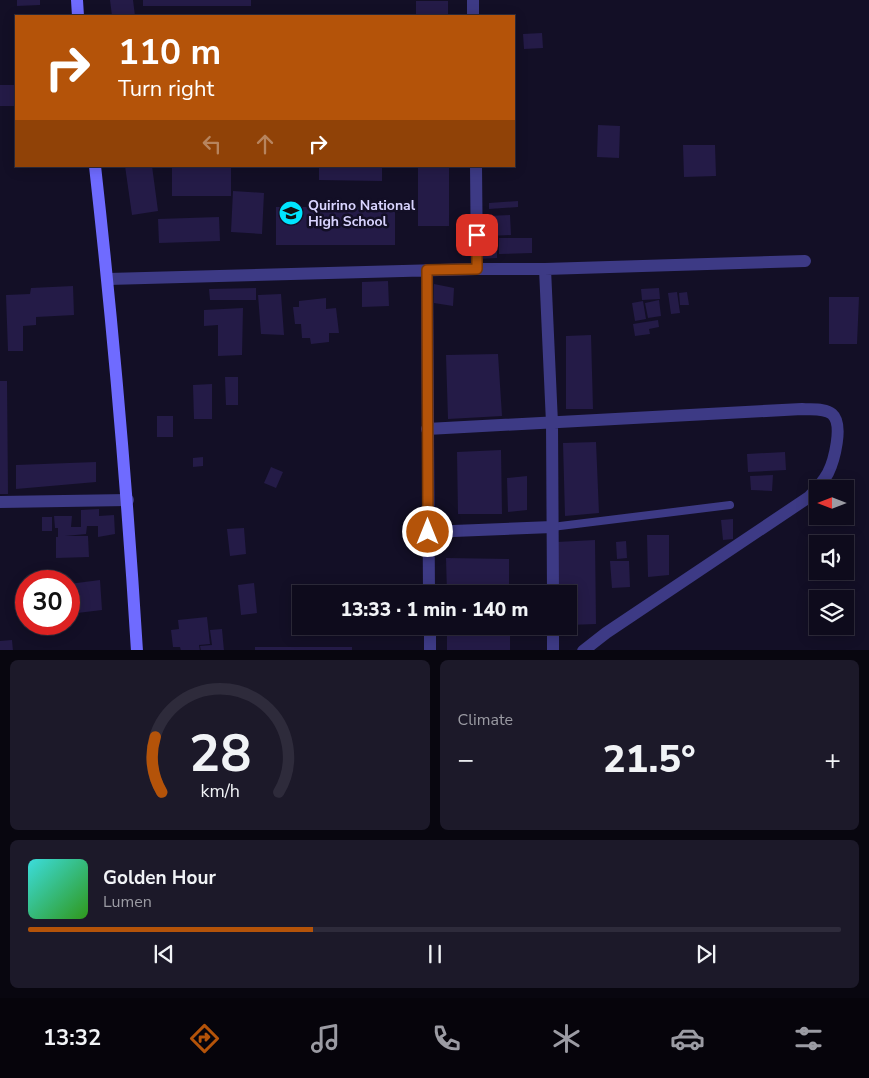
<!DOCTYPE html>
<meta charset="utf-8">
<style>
:root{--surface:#0e0b1c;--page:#1c1929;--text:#f1f3f6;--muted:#9b9ba3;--line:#2e2b3b;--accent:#b45309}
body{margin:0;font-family:"Nunito Sans",sans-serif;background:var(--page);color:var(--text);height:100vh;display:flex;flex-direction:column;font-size:19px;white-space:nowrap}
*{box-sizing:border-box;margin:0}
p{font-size:16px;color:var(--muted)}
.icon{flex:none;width:28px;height:28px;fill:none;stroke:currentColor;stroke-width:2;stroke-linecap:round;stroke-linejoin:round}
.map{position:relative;height:650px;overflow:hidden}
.sheet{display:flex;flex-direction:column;gap:10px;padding:10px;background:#08060f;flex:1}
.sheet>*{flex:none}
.hud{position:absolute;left:15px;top:15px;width:500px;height:152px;border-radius:0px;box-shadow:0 2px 12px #0003,0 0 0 1px var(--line);background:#b45309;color:#fff;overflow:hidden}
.needle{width:32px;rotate:270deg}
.fabs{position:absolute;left:809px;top:480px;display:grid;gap:10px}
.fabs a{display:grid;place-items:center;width:45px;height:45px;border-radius:0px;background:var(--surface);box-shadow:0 2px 12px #0003,0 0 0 1px var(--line);font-size:25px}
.speed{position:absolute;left:15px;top:570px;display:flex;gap:10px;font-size:25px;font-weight:700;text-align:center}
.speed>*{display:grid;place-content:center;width:65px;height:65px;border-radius:50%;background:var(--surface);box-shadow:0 2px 12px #0003,0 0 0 1px var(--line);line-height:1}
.speed .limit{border:8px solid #d22;background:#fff;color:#111}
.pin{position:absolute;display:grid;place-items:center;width:42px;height:42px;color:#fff;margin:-21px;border-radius:10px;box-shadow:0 2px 8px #0006}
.me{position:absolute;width:55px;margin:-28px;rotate:0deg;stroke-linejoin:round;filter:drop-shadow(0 0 4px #0008)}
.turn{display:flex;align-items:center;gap:18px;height:105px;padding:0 20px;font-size:22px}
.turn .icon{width:65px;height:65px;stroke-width:2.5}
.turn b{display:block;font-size:35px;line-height:42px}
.lanes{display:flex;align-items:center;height:48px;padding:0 20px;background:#0003;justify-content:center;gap:25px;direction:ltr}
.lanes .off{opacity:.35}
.big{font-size:38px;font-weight:800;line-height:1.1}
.sheet .widget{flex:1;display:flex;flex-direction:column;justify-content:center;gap:8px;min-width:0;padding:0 18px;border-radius:8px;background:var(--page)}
.sheet .dial{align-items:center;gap:0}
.dial svg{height:130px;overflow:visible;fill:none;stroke:var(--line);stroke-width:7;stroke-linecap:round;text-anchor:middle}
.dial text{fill:var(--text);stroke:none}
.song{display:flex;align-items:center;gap:15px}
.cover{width:60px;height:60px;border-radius:8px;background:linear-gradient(135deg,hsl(180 70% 55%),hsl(110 70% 35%))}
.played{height:5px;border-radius:2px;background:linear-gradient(90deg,var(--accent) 35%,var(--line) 35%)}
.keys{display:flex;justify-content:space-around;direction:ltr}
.heat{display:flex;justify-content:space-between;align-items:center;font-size:28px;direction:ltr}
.sheet .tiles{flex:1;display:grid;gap:10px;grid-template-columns:1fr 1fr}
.widget:last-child{grid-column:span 2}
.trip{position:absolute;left:292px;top:585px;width:285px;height:50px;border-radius:0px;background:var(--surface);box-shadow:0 2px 12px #0003,0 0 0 1px var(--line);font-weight:800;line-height:50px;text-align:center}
.tabs{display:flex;height:80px;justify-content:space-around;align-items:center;background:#06040b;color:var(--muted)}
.tabs .icon{width:35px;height:35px}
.tabs .active{color:var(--accent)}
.tabs b{font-size:22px;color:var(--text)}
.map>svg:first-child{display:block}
</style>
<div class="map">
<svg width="869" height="651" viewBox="0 0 869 651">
<rect width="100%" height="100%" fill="#130f26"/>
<path fill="#241b47" d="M 17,0 L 40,0 L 40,5 L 17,6 Z
M 110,0 L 133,0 L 135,16 L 112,16 Z
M 143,0 L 251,0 L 251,6 L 143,6 Z
M 416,1 L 448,1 L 448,16 L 416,16 Z
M 542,33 L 543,48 L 524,49 L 523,34 Z
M 0,85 L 16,85 L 16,106 L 0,106 Z
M 598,125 L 620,126 L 619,158 L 597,157 Z
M 683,145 L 715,145 L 716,176 L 684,177 Z
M 125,166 L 152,166 L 158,211 L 132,215 Z
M 172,166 L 231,166 L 231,196 L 172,196 Z
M 319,166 L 382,166 L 382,181 L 319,180 Z
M 418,166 L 449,166 L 449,226 L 418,226 Z
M 233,191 L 264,193 L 262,234 L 231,232 Z
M 518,201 L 518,207 L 489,209 L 489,203 Z
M 276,207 L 395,207 L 395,245 L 276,245 Z
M 510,215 L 511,235 L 488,236 L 488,216 Z
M 219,217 L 220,241 L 159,243 L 158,219 Z
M 499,238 L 532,238 L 532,253 L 499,254 Z
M 486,241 L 497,241 L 497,258 L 477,259 L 477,246 L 486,245 Z
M 388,281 L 389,306 L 362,307 L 362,282 Z
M 434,284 L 454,288 L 453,306 L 434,303 Z
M 73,286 L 74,315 L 36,317 L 36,325 L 23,326 L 23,351 L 8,351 L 6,295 L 30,294 L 31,288 Z
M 256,288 L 256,300 L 210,300 L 209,289 Z
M 659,288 L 660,299 L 642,300 L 641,289 Z
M 677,292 L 680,313 L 671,314 L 668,293 Z
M 687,292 L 689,305 L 680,305 L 679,293 Z
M 281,294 L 284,335 L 261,334 L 258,295 Z
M 829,297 L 859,297 L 857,344 L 829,344 Z
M 326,298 L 326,309 L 336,308 L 339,333 L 329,333 L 329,342 L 311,344 L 310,338 L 302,338 L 301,324 L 295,324 L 293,307 L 299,307 L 299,301 Z
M 659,300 L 661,316 L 648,318 L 645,303 Z
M 643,301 L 646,319 L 635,321 L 632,303 Z
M 243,308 L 242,355 L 218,356 L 218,325 L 204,326 L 204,310 Z
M 658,320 L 659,327 L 649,329 L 650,334 L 635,336 L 633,324 Z
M 591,335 L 593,409 L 566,409 L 566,336 Z
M 498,354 L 502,416 L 448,419 L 446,355 Z
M 225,377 L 238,377 L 238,405 L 226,405 Z
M 0,381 L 7,381 L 8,494 L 0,494 Z
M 212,384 L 212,419 L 194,419 L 193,385 Z
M 157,416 L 173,416 L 173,437 L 157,437 Z
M 596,442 L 599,513 L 565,516 L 563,443 Z
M 501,450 L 502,514 L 458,514 L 457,452 Z
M 785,452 L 786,470 L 748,472 L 747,454 Z
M 203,457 L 203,466 L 193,467 L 193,458 Z
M 96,462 L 96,482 L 16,489 L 16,465 Z
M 271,467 L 283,472 L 276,488 L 264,483 Z
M 773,475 L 772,491 L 751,490 L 750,476 Z
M 527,476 L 527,510 L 508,512 L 507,478 Z
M 99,509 L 99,516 L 114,515 L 115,534 L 98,537 L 98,526 L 87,526 L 86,534 L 65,536 L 88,536 L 89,557 L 56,558 L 56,537 L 58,537 L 58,528 L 55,528 L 54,516 L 72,516 L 71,527 L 81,527 L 81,510 Z
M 42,517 L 52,517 L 52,531 L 42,531 Z
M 733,519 L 733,539 L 723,540 L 721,520 Z
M 244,528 L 246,554 L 230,556 L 227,529 Z
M 647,535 L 669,535 L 669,575 L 648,577 Z
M 595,540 L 596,624 L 569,625 L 569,594 L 558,594 L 557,542 Z
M 626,541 L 627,558 L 617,559 L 616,542 Z
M 446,558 L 509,559 L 509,594 L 447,594 Z
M 610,561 L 629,561 L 630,587 L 612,588 Z
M 100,580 L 102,610 L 69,614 L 69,584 Z
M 254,583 L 257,613 L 241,615 L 238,585 Z
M 207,617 L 210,644 L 199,645 L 200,651 L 181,651 L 180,647 L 173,647 L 171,630 L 179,629 L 178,620 Z
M 447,626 L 510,626 L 510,651 L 447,651 Z
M 222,629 L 224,651 L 201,651 L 200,646 L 212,645 L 210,630 Z
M 12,640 L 13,651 L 0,651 L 0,641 Z
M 255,647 L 352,647 L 352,651 L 255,651 Z"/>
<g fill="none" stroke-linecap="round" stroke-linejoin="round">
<path stroke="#3d3a85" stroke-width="8" d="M 552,527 L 730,505"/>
<path stroke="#3d3a85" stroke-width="12" d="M 473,0 L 473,16
M 476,166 L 477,269
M 545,269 L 552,423 L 553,594
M 427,270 L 429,594
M 108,279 L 477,269 L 545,269 L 805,261
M 427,429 L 802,409 C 811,410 825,408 832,414 C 844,424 834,461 828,473 C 823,482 816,490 809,497 L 606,633 L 583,651
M 0,502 L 128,500
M 428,532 L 552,527
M 430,626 L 430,651
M 553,626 L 553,651"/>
<path stroke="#6f6bff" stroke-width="12" d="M 77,0 L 78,16
M 95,166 C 113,327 127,489 137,651"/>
</g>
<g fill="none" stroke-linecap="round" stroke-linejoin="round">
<defs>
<path id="route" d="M 428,532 L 427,270 L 477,269 L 477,235"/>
</defs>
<use href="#route" stroke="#753606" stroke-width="12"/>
<use href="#route" stroke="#b45309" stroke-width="9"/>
</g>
<defs>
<symbol id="school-disc" viewBox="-11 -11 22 22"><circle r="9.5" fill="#00e5ff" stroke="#130f26"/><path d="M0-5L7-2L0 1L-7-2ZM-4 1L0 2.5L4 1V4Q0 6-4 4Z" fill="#111"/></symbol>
</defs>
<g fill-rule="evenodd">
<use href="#school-disc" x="277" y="199" width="28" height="28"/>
</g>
<g text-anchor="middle" stroke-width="5" stroke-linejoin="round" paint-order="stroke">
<g font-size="14" font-weight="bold" fill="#d9d4ff" stroke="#130f26" text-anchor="start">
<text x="308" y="210">Quirino National<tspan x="308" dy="16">High School</tspan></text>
</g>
</g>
</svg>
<div class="fabs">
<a><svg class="needle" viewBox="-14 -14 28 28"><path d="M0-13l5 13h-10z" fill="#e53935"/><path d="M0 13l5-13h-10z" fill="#9b9ba3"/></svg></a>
<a><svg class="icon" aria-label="sound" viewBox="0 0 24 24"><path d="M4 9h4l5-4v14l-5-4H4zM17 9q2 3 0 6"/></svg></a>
<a><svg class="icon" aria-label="layers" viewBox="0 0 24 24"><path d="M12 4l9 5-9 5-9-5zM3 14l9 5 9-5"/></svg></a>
</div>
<div class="speed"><div class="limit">30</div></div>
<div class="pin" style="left:477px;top:235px;background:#d93025"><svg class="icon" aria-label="arrive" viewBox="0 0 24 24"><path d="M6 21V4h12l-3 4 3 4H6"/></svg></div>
<svg class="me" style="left:428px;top:532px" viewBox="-20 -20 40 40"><circle r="17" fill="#b45309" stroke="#fff" stroke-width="3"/><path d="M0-11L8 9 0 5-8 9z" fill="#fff"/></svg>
<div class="trip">13:33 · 1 min · 140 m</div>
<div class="hud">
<div class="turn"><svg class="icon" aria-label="right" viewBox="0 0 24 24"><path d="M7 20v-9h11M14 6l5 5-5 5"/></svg><div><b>110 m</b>Turn right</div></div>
<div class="lanes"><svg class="icon off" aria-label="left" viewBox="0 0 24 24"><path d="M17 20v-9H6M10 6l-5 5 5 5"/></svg><svg class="icon off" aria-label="ahead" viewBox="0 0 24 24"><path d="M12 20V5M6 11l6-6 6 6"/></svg><svg class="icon" aria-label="right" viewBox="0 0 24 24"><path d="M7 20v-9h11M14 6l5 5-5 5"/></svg></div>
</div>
</div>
<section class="sheet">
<div class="tiles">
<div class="widget dial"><svg viewBox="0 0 100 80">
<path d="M14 69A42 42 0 1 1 86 69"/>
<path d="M14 69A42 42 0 0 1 10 35" stroke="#b45309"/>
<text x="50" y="56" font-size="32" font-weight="700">28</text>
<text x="50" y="72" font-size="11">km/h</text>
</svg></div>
<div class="widget"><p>Climate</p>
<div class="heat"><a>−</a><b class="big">21.5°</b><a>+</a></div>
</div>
<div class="widget">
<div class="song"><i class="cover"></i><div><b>Golden Hour</b><p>Lumen</p></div></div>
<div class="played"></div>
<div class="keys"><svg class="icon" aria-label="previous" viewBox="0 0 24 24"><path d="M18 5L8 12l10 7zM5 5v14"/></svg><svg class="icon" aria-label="pause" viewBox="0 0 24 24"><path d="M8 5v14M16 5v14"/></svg><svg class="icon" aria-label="next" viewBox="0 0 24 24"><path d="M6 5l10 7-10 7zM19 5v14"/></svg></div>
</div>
</div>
</section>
<nav class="tabs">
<b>13:32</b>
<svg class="icon active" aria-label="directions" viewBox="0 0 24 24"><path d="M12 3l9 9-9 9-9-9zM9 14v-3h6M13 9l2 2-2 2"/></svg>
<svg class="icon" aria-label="music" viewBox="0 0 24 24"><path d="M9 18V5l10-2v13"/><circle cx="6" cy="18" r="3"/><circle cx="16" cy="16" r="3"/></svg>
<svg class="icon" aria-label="phone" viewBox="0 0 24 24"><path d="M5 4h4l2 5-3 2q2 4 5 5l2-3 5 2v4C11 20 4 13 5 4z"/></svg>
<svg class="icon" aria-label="climate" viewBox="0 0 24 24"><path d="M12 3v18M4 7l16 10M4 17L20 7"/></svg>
<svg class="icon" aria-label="car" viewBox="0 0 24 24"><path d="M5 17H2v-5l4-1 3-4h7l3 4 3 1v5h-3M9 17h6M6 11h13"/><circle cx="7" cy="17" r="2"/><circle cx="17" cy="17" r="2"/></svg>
<svg class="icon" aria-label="filters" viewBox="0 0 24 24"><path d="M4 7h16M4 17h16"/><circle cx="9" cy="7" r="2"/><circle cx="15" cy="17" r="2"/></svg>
</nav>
